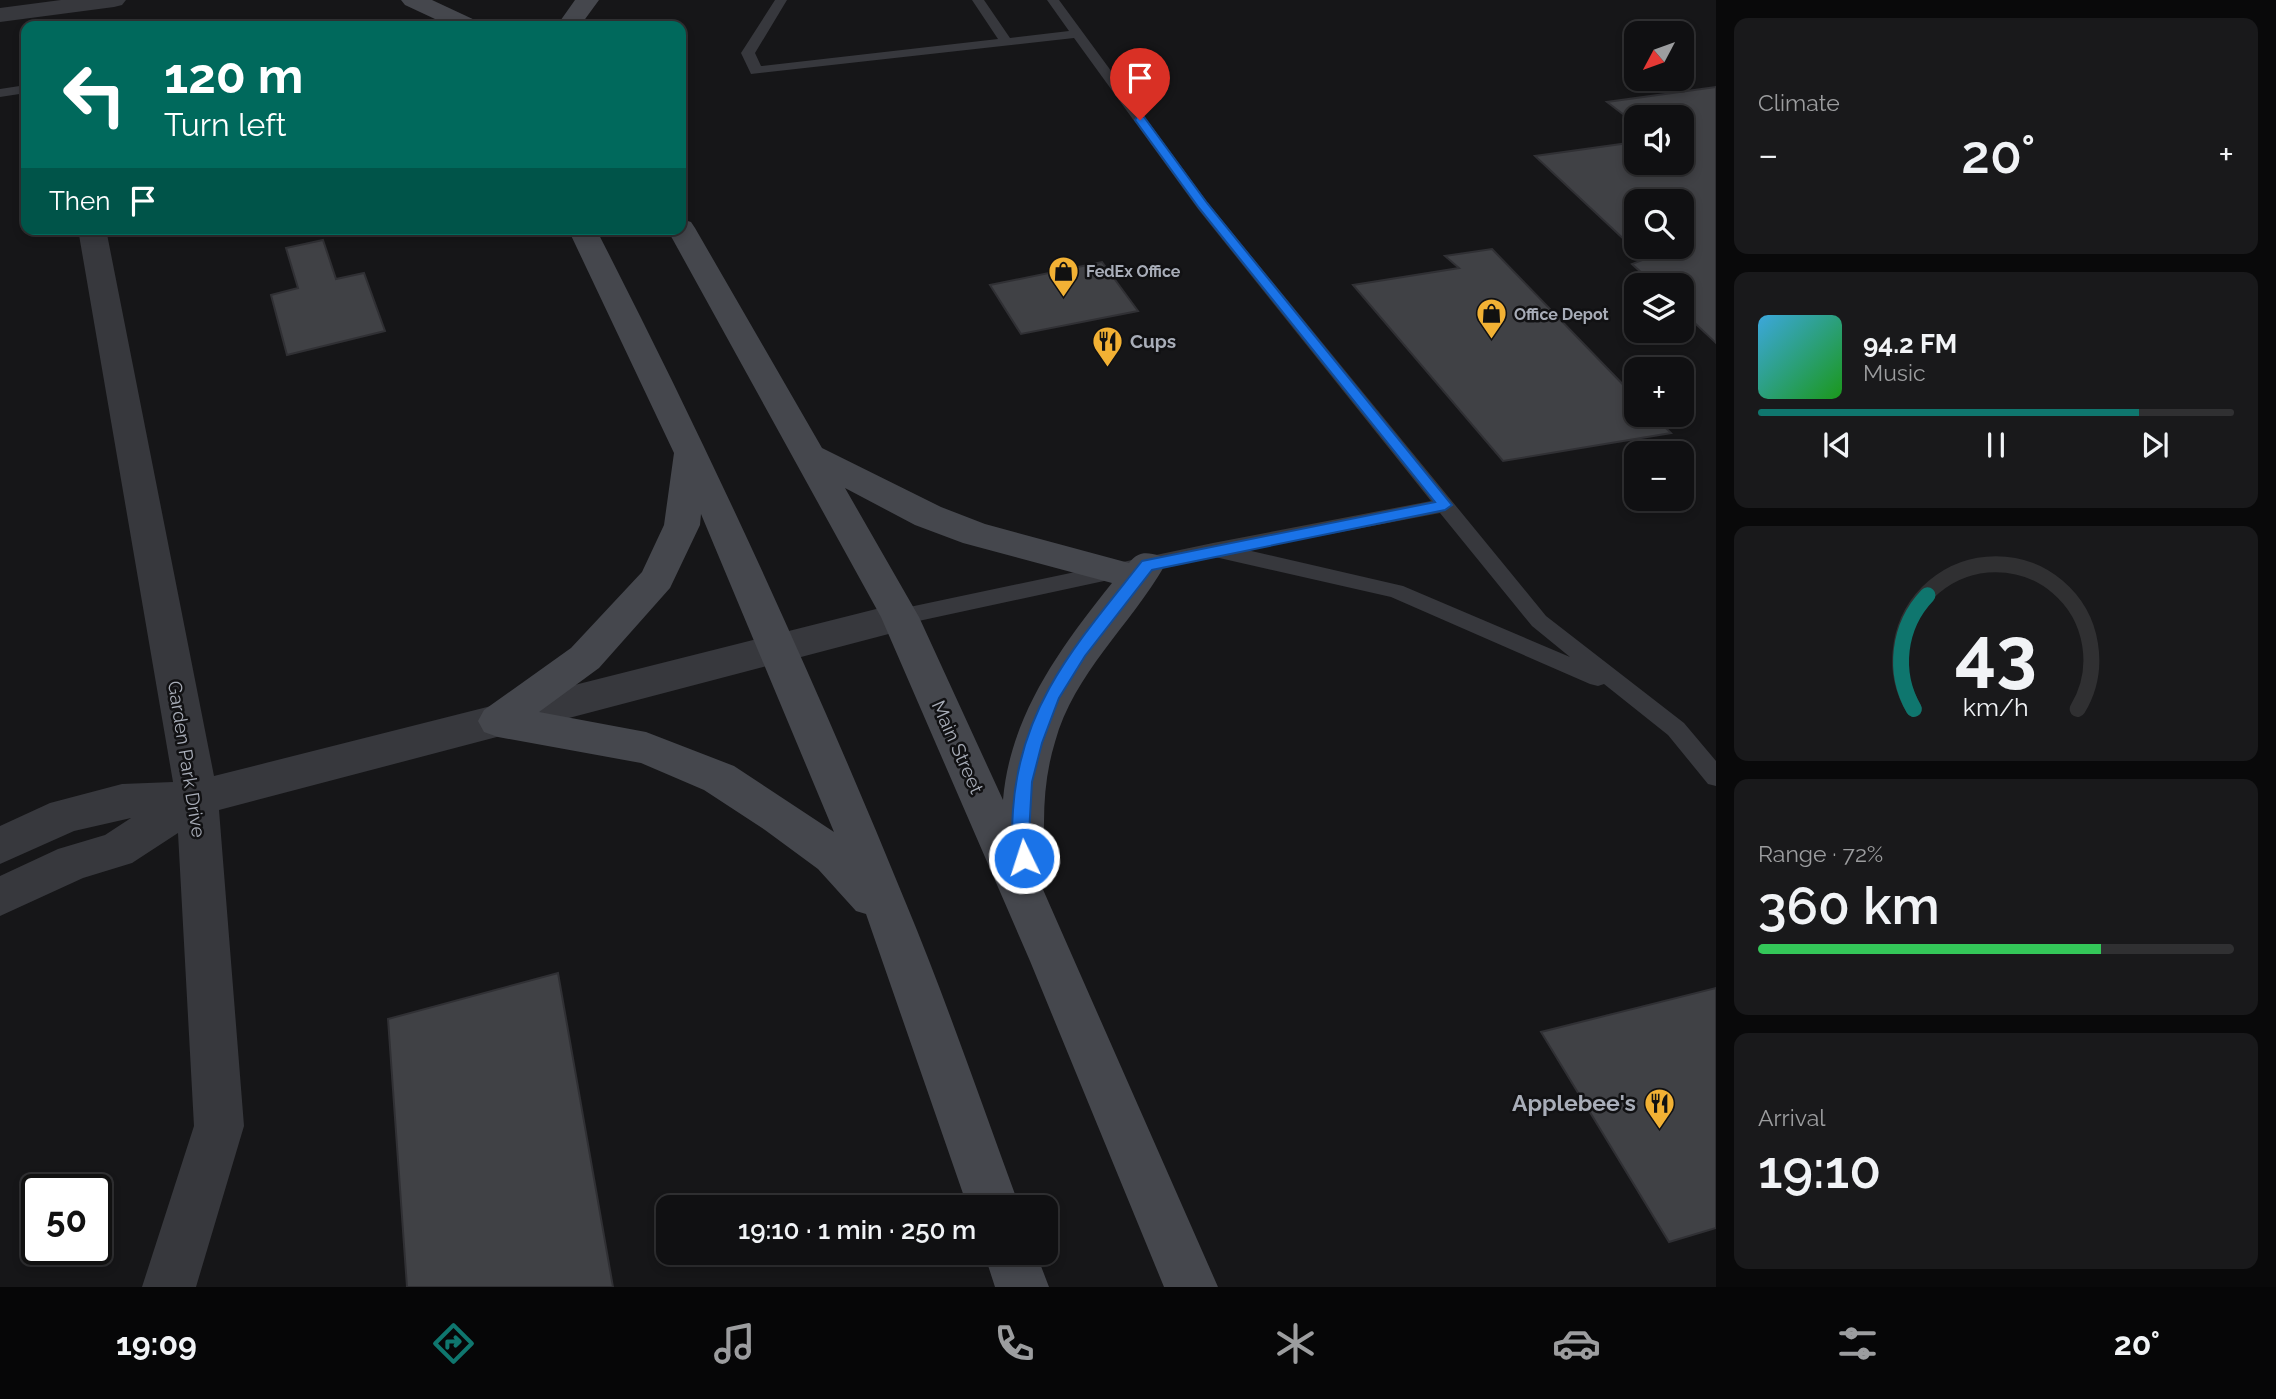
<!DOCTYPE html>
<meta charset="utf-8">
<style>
:root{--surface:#101012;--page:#19191b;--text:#f1f3f6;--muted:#9c9d9f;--line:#303032;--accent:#0f766e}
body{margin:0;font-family:Raleway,sans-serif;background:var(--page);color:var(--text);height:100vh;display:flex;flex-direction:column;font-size:26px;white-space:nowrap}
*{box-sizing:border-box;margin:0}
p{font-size:23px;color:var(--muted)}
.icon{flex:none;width:38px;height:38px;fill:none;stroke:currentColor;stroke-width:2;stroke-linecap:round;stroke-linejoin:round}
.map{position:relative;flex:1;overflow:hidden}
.details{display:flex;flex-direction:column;gap:18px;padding:18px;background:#09090a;width:560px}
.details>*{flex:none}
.top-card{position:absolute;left:21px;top:21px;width:665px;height:214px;border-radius:14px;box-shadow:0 4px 10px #0003,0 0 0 2px var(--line);background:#00695c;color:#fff;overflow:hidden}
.needle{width:46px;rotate:229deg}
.fabs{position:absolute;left:1624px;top:21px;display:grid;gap:14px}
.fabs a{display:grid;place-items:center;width:70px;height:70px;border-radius:14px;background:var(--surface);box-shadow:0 4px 10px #0003,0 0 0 2px var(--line);font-size:35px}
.speed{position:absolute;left:21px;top:1174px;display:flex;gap:14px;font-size:35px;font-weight:700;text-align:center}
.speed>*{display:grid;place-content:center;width:91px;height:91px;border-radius:50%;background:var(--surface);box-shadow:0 4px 10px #0003,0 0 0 2px var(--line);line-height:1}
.speed .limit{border:4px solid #111;border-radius:10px;background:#fff;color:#111}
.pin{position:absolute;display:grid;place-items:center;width:60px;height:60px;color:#fff;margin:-72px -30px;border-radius:50% 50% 50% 0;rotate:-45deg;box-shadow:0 0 7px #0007}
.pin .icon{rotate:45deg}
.me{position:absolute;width:77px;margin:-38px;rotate:356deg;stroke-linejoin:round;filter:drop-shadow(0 0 5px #0008)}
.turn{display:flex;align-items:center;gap:24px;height:147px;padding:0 28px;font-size:32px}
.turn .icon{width:91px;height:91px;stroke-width:2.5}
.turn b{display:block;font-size:49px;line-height:60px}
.then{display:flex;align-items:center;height:66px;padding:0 28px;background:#0003;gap:14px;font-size:26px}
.big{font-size:52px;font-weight:600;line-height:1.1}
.details .tile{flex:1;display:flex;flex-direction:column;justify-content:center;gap:10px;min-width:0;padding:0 24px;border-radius:14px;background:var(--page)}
.details .dial{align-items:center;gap:0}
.dial svg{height:182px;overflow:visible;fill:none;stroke:var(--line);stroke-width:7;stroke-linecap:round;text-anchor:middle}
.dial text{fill:var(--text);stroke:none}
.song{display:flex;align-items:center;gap:21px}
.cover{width:84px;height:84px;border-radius:10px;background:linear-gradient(135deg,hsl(200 70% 55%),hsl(120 70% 35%))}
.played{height:7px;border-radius:4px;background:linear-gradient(90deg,var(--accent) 80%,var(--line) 80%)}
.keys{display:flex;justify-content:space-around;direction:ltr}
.heat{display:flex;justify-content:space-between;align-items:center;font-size:38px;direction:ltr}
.charge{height:10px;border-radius:5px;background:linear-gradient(90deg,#34c759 72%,var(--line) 0)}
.trip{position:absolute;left:656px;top:1195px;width:402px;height:70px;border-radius:14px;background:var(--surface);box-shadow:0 4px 10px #0003,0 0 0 2px var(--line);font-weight:600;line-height:70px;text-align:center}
.dock{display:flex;height:112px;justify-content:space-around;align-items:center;background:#060607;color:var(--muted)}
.dock .icon{width:49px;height:49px}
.dock .current{color:var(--accent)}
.dock b{font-size:32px;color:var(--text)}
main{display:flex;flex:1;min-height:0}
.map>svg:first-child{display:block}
</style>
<main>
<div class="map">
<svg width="1716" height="1287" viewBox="0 0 1716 1287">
<rect width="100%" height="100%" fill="#161618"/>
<path fill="#404145" stroke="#303034" stroke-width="2" fill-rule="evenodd" d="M 1716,87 L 1716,343 L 1682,311 L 1682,285 L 1655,285 L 1632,264 L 1645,259 L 1535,156 L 1636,142 L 1636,163 L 1682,163 L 1682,117 L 1636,117 L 1636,124 L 1607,102 ZM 1636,201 L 1682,201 L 1682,247 L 1636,247 Z
M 323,240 L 336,279 L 364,273 L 385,331 L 287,355 L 271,295 L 298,288 L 286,248 Z
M 1492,249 L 1636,398 L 1636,415 L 1653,415 L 1671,433 L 1503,461 L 1353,285 L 1459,268 L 1445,256 Z
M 1102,262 L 1138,311 L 1021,334 L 990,285 Z
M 558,973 L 613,1287 L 407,1287 L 388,1019 Z
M 1716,988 L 1716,1228 L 1669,1242 L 1541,1032 Z"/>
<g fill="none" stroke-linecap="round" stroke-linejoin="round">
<path fill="#37383d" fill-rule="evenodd" d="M 775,0 L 787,0 L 755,53 L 761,66 L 998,39 L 972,0 L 984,0 L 1010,38 L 1069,31 L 1047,0 L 1059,0 L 1208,203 L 1546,616 L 1684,723 L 1716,761 L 1716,786 L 1708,784 L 1668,735 L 1604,684 L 1598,686 L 1590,684 L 1391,597 L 1215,557 L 900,625 L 893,622 L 890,617 L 893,612 L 900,609 L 1213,543 L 1431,501 L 1198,209 L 1074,38 L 751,74 L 741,53 ZM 1440,513 L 1532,626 L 1570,657 L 1403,586 L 1247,550 Z
M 26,85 L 26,93 L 0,97 L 0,89 Z"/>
<path fill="#37383d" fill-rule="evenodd" d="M 61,0 L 126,0 L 122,5 L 114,7 L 0,22 L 0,8 Z
M 78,229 L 106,229 L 214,776 L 900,603 L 913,607 L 919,617 L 913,627 L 900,631 L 219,810 L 244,1126 L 196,1287 L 142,1287 L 194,1126 L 178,833 L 132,863 L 83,878 L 0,916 L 0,876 L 58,849 L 105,835 L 131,818 L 74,831 L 0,864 L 0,826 L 50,803 L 122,784 L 173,782 Z"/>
<path fill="#45474d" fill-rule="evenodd" d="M 401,0 L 432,0 L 477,21 L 481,26 L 450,26 L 405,5 Z
M 575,0 L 599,0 L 580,26 L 560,26 L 558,24 Z
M 681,219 L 691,222 L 695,228 L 822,448 L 941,507 L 985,524 L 1129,563 C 1138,551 1147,552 1160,556 L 1165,565 C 1130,626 1074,673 1055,742 C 1047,768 1044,795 1044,822 C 1043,844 1051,866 1041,885 L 1218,1287 L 1164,1287 L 1030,961 L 881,617 L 667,229 L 681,229 ZM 845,488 L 915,525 L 963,543 L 1112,583 C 1060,648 1010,716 1003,800 L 919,617 Z
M 568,229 L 596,229 C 709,449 812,673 905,901 C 947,1002 982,1105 1020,1208 L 968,1208 L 866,914 L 856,911 L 818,869 L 765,830 L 704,790 L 641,763 L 498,737 L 484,732 L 478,721 L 484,710 L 571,648 L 642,572 L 664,525 L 674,453 ZM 701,514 L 834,832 L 734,766 L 646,732 L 539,712 L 599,668 L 670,588 L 700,525 Z
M 984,1253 L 1036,1253 L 1049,1287 L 995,1287 Z"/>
</g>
<path fill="#1a73e8" stroke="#114b97" stroke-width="2" d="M 1137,117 L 1144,117 L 1207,203 L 1452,505 L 1445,510 L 1152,570 L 1085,656 L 1059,698 L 1042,743 L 1032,782 L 1029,834 L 1033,858 L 1030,864 L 1024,866 L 1017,864 C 1010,848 1012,828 1013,810 C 1020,704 1079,641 1142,561 L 1435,502 L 1199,208 L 1135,120 Z"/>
<defs>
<symbol id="shop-pin" viewBox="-11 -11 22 30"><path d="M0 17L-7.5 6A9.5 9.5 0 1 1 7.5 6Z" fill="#f2b134" stroke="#111113"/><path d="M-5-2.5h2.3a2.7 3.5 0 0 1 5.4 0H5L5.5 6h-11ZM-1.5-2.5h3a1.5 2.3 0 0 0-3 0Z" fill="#111"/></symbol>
<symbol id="restaurant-pin" viewBox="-11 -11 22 30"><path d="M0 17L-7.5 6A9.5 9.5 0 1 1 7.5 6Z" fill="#f2b134" stroke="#111113"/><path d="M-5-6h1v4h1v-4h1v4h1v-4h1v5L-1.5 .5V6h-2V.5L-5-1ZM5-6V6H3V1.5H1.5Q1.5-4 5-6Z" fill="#111"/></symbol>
</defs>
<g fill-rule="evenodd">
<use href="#shop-pin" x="1046" y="254" width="35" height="47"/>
<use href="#shop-pin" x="1474" y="296" width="35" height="47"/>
<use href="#restaurant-pin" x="1090" y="324" width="35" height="47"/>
<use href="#restaurant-pin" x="1642" y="1086" width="35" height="47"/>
</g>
<g text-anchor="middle" stroke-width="5" stroke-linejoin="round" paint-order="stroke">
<g font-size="16" font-weight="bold" fill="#a8adb8" stroke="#111113" text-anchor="start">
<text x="1086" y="277">FedEx Office</text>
<text x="1514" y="320">Office Depot</text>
</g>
<g font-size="19" font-weight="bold" fill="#a8adb8" stroke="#111113" text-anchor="start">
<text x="1130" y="348">Cups</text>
</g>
<g font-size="19" fill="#a8adb8" stroke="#111113">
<text transform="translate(958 747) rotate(66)" y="7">Main Street</text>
<text transform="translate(187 759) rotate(81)" y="7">Garden Park Drive</text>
</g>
<g font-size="23" font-weight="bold" fill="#a8adb8" stroke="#111113" text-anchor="end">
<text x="1636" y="1111">Applebee's</text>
</g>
</g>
</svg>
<div class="fabs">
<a><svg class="needle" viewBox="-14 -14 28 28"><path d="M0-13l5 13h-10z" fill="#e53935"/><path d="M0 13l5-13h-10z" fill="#9c9d9f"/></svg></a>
<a><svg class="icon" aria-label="sound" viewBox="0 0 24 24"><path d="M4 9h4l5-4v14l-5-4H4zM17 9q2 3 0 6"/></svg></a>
<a><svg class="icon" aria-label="search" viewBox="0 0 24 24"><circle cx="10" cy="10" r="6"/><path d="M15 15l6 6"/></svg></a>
<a><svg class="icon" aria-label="layers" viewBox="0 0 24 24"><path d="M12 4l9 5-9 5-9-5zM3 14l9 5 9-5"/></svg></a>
<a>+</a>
<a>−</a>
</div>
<div class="speed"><div class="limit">50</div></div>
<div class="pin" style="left:1140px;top:120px;background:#d93025"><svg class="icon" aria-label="arrive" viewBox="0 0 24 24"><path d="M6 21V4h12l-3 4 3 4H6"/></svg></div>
<svg class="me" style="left:1024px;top:858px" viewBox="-20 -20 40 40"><circle r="17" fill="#1a73e8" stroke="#fff" stroke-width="3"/><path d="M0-11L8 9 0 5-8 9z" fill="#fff"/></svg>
<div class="trip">19:10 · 1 min · 250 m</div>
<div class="top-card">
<div class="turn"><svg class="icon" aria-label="left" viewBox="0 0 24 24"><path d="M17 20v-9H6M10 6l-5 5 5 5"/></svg><div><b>120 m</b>Turn left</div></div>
<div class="then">Then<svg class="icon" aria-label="arrive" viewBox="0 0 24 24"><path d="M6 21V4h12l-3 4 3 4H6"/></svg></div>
</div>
</div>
<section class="details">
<div class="tile"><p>Climate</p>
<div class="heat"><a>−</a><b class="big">20°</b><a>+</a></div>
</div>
<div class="tile">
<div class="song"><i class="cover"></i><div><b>94.2 FM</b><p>Music</p></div></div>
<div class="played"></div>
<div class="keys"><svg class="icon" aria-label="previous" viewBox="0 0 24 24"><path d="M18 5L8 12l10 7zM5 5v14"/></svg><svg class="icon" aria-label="pause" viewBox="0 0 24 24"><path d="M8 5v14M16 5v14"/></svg><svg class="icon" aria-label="next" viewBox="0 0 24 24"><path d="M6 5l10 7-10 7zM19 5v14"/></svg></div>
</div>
<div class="tile dial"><svg viewBox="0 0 100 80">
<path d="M14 69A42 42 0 1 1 86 69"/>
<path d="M14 69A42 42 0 0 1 20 19" stroke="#0f766e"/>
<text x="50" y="56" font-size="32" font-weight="700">43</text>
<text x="50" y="72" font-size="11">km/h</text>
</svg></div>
<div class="tile"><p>Range · 72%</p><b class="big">360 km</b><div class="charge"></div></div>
<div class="tile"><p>Arrival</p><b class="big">19:10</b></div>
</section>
</main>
<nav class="dock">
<b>19:09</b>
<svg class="icon current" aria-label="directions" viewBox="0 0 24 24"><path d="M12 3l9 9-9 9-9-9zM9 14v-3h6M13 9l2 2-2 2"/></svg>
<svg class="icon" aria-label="music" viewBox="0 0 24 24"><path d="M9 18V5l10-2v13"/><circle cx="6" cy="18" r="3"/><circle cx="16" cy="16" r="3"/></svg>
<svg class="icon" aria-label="phone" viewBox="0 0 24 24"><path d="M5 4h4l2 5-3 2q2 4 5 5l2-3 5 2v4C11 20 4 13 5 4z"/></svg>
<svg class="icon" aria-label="climate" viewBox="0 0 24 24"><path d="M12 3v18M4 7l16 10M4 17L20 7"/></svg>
<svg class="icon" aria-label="car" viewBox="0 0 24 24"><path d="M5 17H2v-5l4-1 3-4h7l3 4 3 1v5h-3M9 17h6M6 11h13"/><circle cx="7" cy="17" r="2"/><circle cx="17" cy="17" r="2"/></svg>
<svg class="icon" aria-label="filters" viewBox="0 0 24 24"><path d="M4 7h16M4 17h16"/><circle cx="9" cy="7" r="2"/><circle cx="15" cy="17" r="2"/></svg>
<b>20°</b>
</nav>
